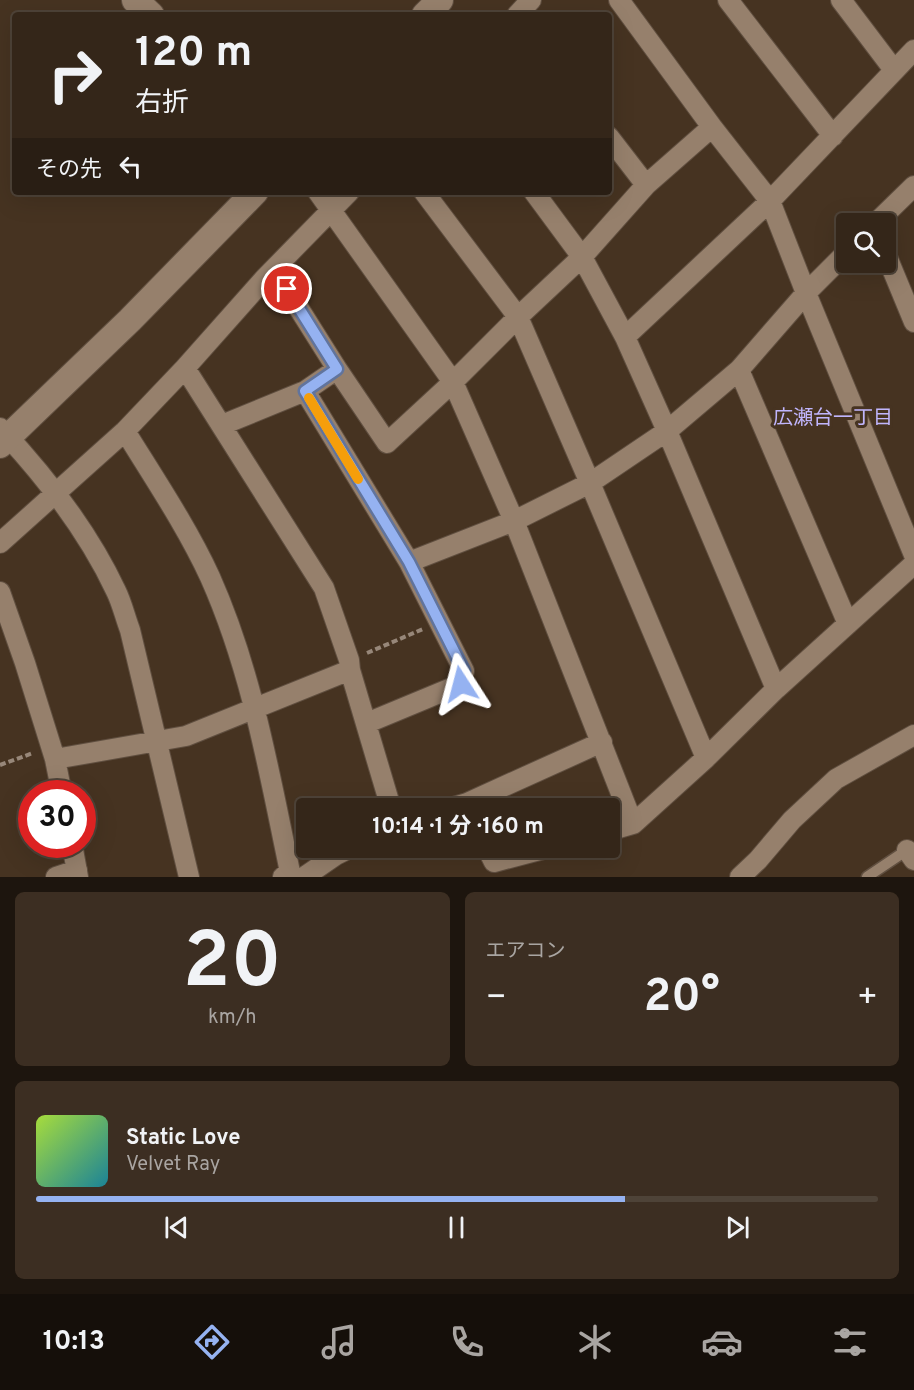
<!DOCTYPE html>
<html lang="ja">
<meta charset="utf-8">
<style>
:root{--surface:#342619;--page:#3c2e22;--text:#f1f3f6;--muted:#a9a5a2;--line:#4e4338;--accent:#95b2f1}
body{margin:0;font-family:Overpass,"Noto Sans JP",sans-serif;background:var(--page);color:var(--text);height:100vh;display:flex;flex-direction:column;font-size:22px;white-space:nowrap}
*{box-sizing:border-box;margin:0}
p{font-size:20px;color:var(--muted)}
.icon{flex:none;width:33px;height:33px;fill:none;stroke:currentColor;stroke-width:2;stroke-linecap:round;stroke-linejoin:round}
.map{position:relative;height:877px;overflow:hidden}
.details{display:flex;flex-direction:column;gap:15px;padding:15px;background:#1d150e;flex:1}
.details>*{flex:none}
.banner{position:absolute;left:12px;top:12px;width:600px;height:183px;border-radius:6px;box-shadow:0 6px 24px #0002,0 0 0 2px var(--line);background:#342619;color:var(--text);overflow:hidden}
.controls{position:absolute;left:836px;top:213px;display:grid;gap:12px}
.controls a{display:grid;place-items:center;width:60px;height:60px;border-radius:6px;background:var(--surface);box-shadow:0 6px 24px #0002,0 0 0 2px var(--line);font-size:30px}
.speed{position:absolute;left:18px;top:780px;display:flex;gap:12px;font-size:30px;font-weight:700;text-align:center}
.speed>*{display:grid;place-content:center;width:78px;height:78px;border-radius:50%;background:var(--surface);box-shadow:0 6px 24px #0002,0 0 0 2px var(--line);line-height:1}
.speed .limit{border:9px solid #d22;background:#fff;color:#111}
.pin{position:absolute;display:grid;place-items:center;width:51px;height:51px;color:#fff;margin:-26px;border:3px solid #fff;border-radius:50%;box-shadow:0 2px 6px #0007}
.me{position:absolute;width:66px;margin:-33px;rotate:351deg;stroke-linejoin:round;filter:drop-shadow(0 0 4px #0008)}
.turn{display:flex;align-items:center;gap:21px;height:126px;padding:0 24px;font-size:27px}
.turn .icon{width:78px;height:78px;stroke-width:2.5}
.turn b{display:block;font-size:42px;line-height:51px}
.then{display:flex;align-items:center;height:57px;padding:0 24px;background:#0003;gap:12px;font-size:22px}
.big{font-size:45px;font-weight:700;line-height:1.1}
.details .widget{flex:1;display:flex;flex-direction:column;justify-content:center;gap:9px;min-width:0;padding:0 21px;border-radius:9px;background:var(--page)}
.details .dial{align-items:center;gap:0}
.dial b{font-size:78px;line-height:1}
.song{display:flex;align-items:center;gap:18px}
.cover{width:72px;height:72px;border-radius:9px;background:linear-gradient(135deg,hsl(80 70% 55%),hsl(190 70% 35%))}
.played{height:6px;border-radius:3px;background:linear-gradient(90deg,var(--accent) 70%,var(--line) 70%)}
.keys{display:flex;justify-content:space-around;direction:ltr}
.heat{display:flex;justify-content:space-between;align-items:center;font-size:33px;direction:ltr}
.details .tiles{flex:1;display:grid;gap:15px;grid-template-columns:1fr 1fr}
.widget:last-child{grid-column:span 2}
.trip{position:absolute;left:296px;top:798px;width:324px;height:60px;border-radius:6px;background:var(--surface);box-shadow:0 6px 24px #0002,0 0 0 2px var(--line);font-weight:700;line-height:60px;text-align:center}
.menu{display:flex;height:96px;justify-content:space-around;align-items:center;background:#150f0a;color:var(--muted)}
.menu .icon{width:42px;height:42px}
.menu .active{color:var(--accent)}
.menu b{font-size:27px;color:var(--text)}
.map>svg:first-child{display:block}
</style>
<div class="map">
<svg width="914" height="877" viewBox="0 0 914 877">
<rect width="100%" height="100%" fill="#463321"/>
<g fill="none" stroke-linecap="round" stroke-linejoin="round">
<defs>
<path id="service" d="M 867,877 L 907,850"/>
<path id="minor" d="M 619,0 L 712,127 L 770,201 L 806,293 L 914,555
M 728,0 L 833,136
M 841,0 L 894,70
M 517,15 L 531,0
M 609,137 L 646,185
M 318,192 L 453,382 L 514,521 L 633,824
M 424,192 L 518,317 L 590,483 L 706,758
M 534,192 L 582,257 L 625,337 L 667,431 L 776,689
M 875,224 L 914,186
M 885,252 L 914,322
M 274,269 L 337,369
M 625,337 L 770,201 L 914,50
M 185,368 L 324,588 L 349,660 L 350,670
M 739,370 L 848,624
M 305,391 L 337,369 L 387,443 L 453,382 L 518,317 L 582,257 L 646,185 L 712,127
M 222,425 L 305,391 L 409,562 L 464,671 L 461,684 L 367,723
M 0,428 C 45,476 88,531 116,591 C 122,603 125,617 130,630 L 189,877
M 125,431 C 154,478 187,527 210,577 C 252,671 269,772 290,872 L 283,877
M 0,543 L 125,431 L 185,368 L 265,278 L 349,192
M 409,562 L 514,521 L 590,483 L 667,431 L 739,370 L 806,293 L 846,253
M 0,592 L 25,663 L 55,759 L 62,794
M 55,759 L 186,736 L 350,670 L 391,808
M 450,808 L 467,803 L 602,742
M 609,831 L 633,824 L 706,758 L 776,689 L 914,564
M 72,844 L 78,877
M 487,848 L 494,862 L 547,848
M 907,850 L 914,860
M 56,877 L 77,870
M 304,877 L 336,855 L 350,848
M 740,877 L 758,860 L 792,820 L 836,779 L 914,735"/>
<path id="tertiary" d="M 135,0 L 151,15
M 425,15 L 440,0
M 0,445 L 130,320 L 255,192"/>
</defs>
<use href="#service" stroke="#604f40" stroke-width="13"/>
<use href="#minor" stroke="#604f40" stroke-width="22"/>
<use href="#tertiary" stroke="#604f40" stroke-width="28"/>
<path stroke="#978779" stroke-width="4" stroke-dasharray="6 3" stroke-linecap="butt" d="M 367,653 L 423,629
M 0,765 L 33,753"/>
<use href="#service" stroke="#96806c" stroke-width="10"/>
<use href="#minor" stroke="#96806c" stroke-width="20"/>
<use href="#tertiary" stroke="#96806c" stroke-width="26"/>
</g>
<g fill="none" stroke-linecap="round" stroke-linejoin="round">
<defs>
<path id="route" d="M 287,289 L 337,369 L 305,391 L 409,562 L 464,671 L 461,684"/>
</defs>
<use href="#route" stroke="#61749d" stroke-width="15"/>
<use href="#route" stroke="#95b2f1" stroke-width="10"/>
<path stroke="#f59e0b" stroke-width="10" d="M 309,398 L 358,479"/>
</g>
<g text-anchor="middle" stroke-width="6" stroke-linejoin="round" paint-order="stroke">
<g font-size="20" fill="#c0b5fc" stroke="#463321">
<text x="833" y="424">広瀬台一丁目</text>
</g>
</g>
</svg>
<div class="controls">
<a><svg class="icon" aria-label="search" viewBox="0 0 24 24"><circle cx="10" cy="10" r="6"/><path d="M15 15l6 6"/></svg></a>
</div>
<div class="speed"><div class="limit">30</div></div>
<div class="pin" style="left:287px;top:289px;background:#d93025"><svg class="icon" aria-label="arrive" viewBox="0 0 24 24"><path d="M6 21V4h12l-3 4 3 4H6"/></svg></div>
<svg class="me" style="left:461px;top:684px" viewBox="-20 -20 40 40"><path d="M0-17L14 15 0 8-14 15z" fill="#95b2f1" stroke="#fff" stroke-width="4"/></svg>
<div class="trip">10:14 · 1 分 · 160 m</div>
<div class="banner">
<div class="turn"><svg class="icon" aria-label="right" viewBox="0 0 24 24"><path d="M7 20v-9h11M14 6l5 5-5 5"/></svg><div><b>120 m</b>右折</div></div>
<div class="then">その先<svg class="icon" aria-label="left" viewBox="0 0 24 24"><path d="M17 20v-9H6M10 6l-5 5 5 5"/></svg></div>
</div>
</div>
<section class="details">
<div class="tiles">
<div class="widget dial"><b>20</b><p>km/h</p></div>
<div class="widget"><p>エアコン</p>
<div class="heat"><a>−</a><b class="big">20°</b><a>+</a></div>
</div>
<div class="widget">
<div class="song"><i class="cover"></i><div><b>Static Love</b><p>Velvet Ray</p></div></div>
<div class="played"></div>
<div class="keys"><svg class="icon" aria-label="previous" viewBox="0 0 24 24"><path d="M18 5L8 12l10 7zM5 5v14"/></svg><svg class="icon" aria-label="pause" viewBox="0 0 24 24"><path d="M8 5v14M16 5v14"/></svg><svg class="icon" aria-label="next" viewBox="0 0 24 24"><path d="M6 5l10 7-10 7zM19 5v14"/></svg></div>
</div>
</div>
</section>
<nav class="menu">
<b>10:13</b>
<svg class="icon active" aria-label="directions" viewBox="0 0 24 24"><path d="M12 3l9 9-9 9-9-9zM9 14v-3h6M13 9l2 2-2 2"/></svg>
<svg class="icon" aria-label="music" viewBox="0 0 24 24"><path d="M9 18V5l10-2v13"/><circle cx="6" cy="18" r="3"/><circle cx="16" cy="16" r="3"/></svg>
<svg class="icon" aria-label="phone" viewBox="0 0 24 24"><path d="M5 4h4l2 5-3 2q2 4 5 5l2-3 5 2v4C11 20 4 13 5 4z"/></svg>
<svg class="icon" aria-label="climate" viewBox="0 0 24 24"><path d="M12 3v18M4 7l16 10M4 17L20 7"/></svg>
<svg class="icon" aria-label="car" viewBox="0 0 24 24"><path d="M5 17H2v-5l4-1 3-4h7l3 4 3 1v5h-3M9 17h6M6 11h13"/><circle cx="7" cy="17" r="2"/><circle cx="17" cy="17" r="2"/></svg>
<svg class="icon" aria-label="filters" viewBox="0 0 24 24"><path d="M4 7h16M4 17h16"/><circle cx="9" cy="7" r="2"/><circle cx="15" cy="17" r="2"/></svg>
</nav>
